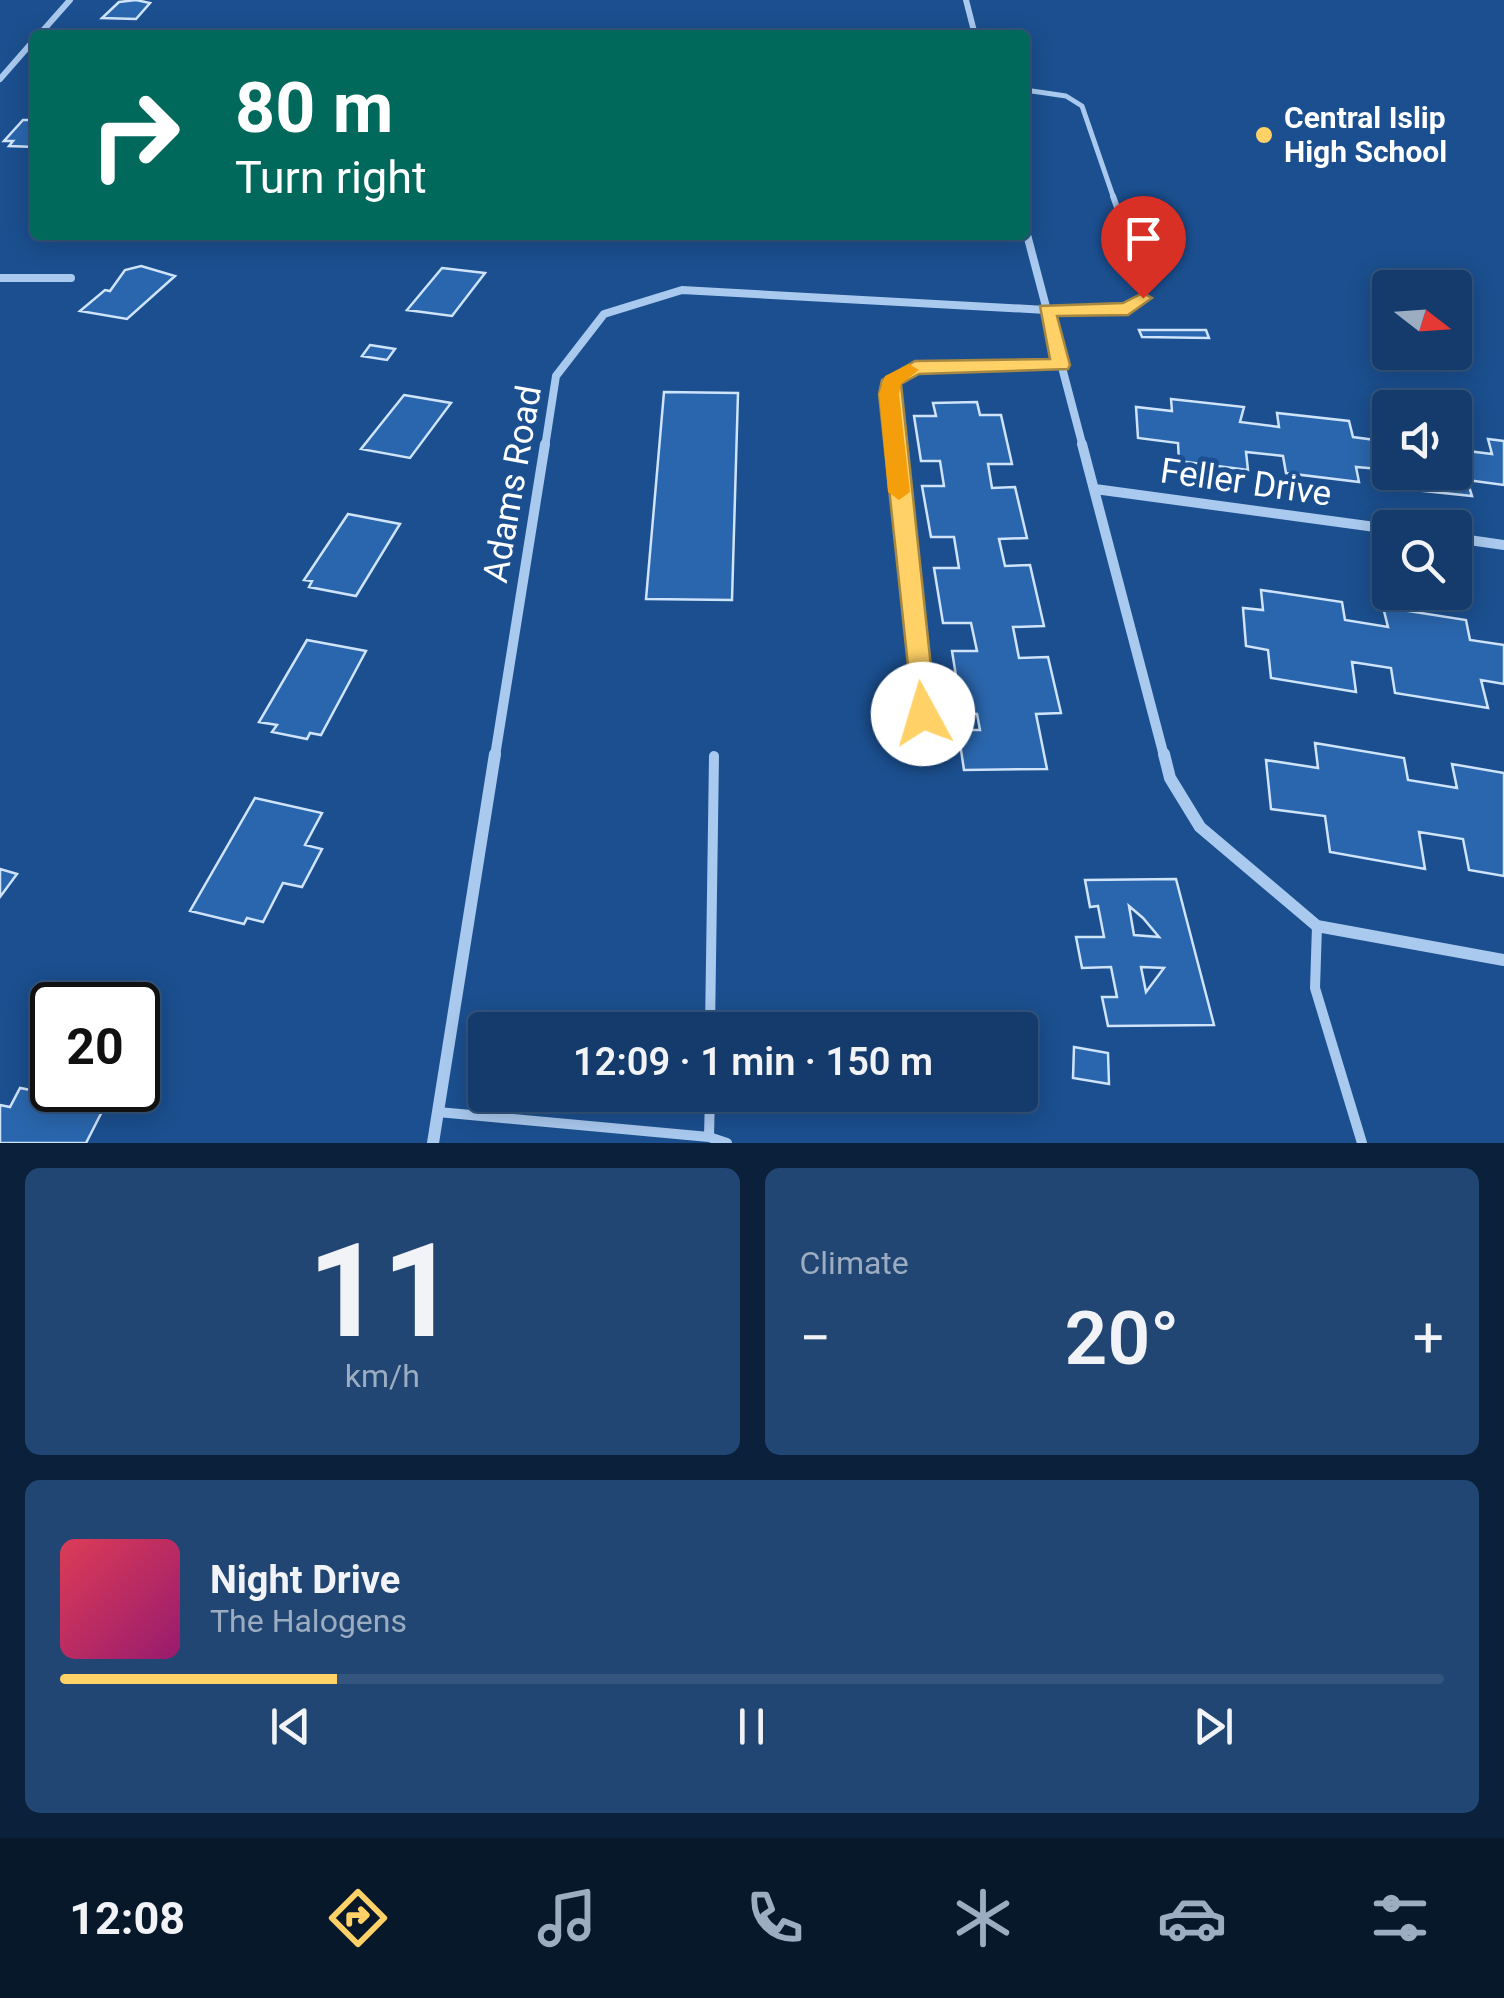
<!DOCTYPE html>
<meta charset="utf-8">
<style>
:root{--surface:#143b6b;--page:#214673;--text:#f1f3f6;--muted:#9dadc1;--line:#33557e;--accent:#ffd166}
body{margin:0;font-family:Roboto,sans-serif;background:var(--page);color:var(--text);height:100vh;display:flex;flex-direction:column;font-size:38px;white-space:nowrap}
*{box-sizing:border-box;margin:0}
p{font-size:32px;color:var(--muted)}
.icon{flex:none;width:55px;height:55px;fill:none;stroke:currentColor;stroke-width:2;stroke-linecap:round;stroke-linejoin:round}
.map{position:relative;height:1143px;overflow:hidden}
.panel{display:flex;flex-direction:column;gap:25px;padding:25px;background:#0b203b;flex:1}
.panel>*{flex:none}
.hud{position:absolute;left:30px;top:30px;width:1000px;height:210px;border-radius:10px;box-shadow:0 5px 25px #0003,0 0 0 2px var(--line);background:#00695c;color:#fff;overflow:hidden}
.needle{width:65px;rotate:107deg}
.buttons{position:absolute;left:1372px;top:270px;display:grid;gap:20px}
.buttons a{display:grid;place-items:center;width:100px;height:100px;border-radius:10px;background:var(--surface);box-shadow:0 5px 25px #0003,0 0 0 2px var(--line);font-size:50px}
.speed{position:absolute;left:30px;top:982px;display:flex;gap:20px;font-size:50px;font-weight:700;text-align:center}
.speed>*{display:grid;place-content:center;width:130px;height:130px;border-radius:50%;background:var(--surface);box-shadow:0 5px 25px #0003,0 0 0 2px var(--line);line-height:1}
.speed .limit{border:5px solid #111;border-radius:15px;background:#fff;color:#111}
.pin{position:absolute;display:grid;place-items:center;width:85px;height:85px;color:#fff;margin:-102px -42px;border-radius:50% 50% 50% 0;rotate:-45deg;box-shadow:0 0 10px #0007}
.pin .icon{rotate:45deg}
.me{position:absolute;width:110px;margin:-55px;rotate:354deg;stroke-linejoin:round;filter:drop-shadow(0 0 8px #0008)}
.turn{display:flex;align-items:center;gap:35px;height:210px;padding:0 40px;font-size:45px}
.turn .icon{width:130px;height:130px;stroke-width:2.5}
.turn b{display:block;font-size:70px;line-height:85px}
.big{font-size:75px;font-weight:600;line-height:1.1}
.panel .tile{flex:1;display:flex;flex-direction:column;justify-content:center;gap:15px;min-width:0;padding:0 35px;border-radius:15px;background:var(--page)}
.panel .dial{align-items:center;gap:0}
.dial b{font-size:130px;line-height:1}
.song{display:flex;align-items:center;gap:30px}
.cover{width:120px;height:120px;border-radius:15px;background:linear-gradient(135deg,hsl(350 70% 55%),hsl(320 70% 35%))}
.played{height:10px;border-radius:5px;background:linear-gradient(90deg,var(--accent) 20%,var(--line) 20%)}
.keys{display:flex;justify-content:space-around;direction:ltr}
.heat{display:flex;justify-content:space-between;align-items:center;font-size:55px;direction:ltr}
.panel .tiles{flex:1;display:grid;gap:25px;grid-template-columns:1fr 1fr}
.tile:last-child{grid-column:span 2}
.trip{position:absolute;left:468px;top:1012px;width:570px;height:100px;border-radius:10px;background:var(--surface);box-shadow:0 5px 25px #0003,0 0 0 2px var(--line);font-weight:600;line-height:100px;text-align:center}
.dock{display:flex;height:160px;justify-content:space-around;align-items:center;background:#08182b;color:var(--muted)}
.dock .icon{width:70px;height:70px}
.dock .current{color:var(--accent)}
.dock b{font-size:45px;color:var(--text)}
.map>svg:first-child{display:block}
</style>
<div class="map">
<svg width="1504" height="1143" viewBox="0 0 1504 1143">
<rect width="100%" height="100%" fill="#1b4f8f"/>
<path fill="#2a66ad" stroke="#cfe3fa" stroke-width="2.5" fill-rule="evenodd" d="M 136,0 L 150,3 L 136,19 L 102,18 L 119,2 Z
M 23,120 L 35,120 L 35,147 L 9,146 L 13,141 L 4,141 Z
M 141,266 L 175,276 L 127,319 L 80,311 L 105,290 L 110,291 L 125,270 Z
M 442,268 L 485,273 L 452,316 L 407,310 Z
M 1139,330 L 1206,330 L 1209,338 L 1142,337 Z
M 370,345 L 395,349 L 387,360 L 362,356 Z
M 664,392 L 738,393 L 732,600 L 646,599 Z
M 404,395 L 451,403 L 410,458 L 361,449 Z
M 1171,399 L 1244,407 L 1240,422 L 1279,427 L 1277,413 L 1349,421 L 1353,437 L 1383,441 L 1378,426 L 1390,427 L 1390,470 L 1356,467 L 1359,482 L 1286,473 L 1283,456 L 1246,452 L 1248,470 L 1179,461 L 1178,443 L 1138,438 L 1136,407 L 1172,411 Z
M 977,402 L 980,415 L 1001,415 L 1012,464 L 988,464 L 992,488 L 1015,487 L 1027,538 L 999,539 L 1005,566 L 1030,565 L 1044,626 L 1013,627 L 1019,658 L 1048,657 L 1061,713 L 1036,714 L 1047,769 L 964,770 L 958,730 L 980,730 L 977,714 L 962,713 L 952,651 L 977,651 L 971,623 L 943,623 L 934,568 L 959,568 L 954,537 L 931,537 L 922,486 L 944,486 L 940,461 L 921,461 L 914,416 L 936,416 L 933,403 Z
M 1455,434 L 1460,450 L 1492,454 L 1488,439 L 1504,441 L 1504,485 L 1467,480 L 1472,496 L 1396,488 L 1392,472 L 1455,472 Z
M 348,514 L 400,524 L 356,596 L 309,587 L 312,581 L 304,580 Z
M 1261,590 L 1342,602 L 1345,620 L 1388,627 L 1383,607 L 1466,620 L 1470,640 L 1504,645 L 1504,684 L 1481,680 L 1488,708 L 1395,693 L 1391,668 L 1352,662 L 1356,692 L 1271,678 L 1268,650 L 1246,646 L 1243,608 L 1263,610 Z
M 307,640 L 366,651 L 321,735 L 310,733 L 307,739 L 272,732 L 277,725 L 259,722 Z
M 1315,743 L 1404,758 L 1408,780 L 1457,788 L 1452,764 L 1504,773 L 1504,876 L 1469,870 L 1463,839 L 1419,832 L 1425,869 L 1330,852 L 1325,816 L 1271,809 L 1266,760 L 1318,768 Z
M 255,798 L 322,813 L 305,845 L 322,849 L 302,887 L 283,883 L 263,922 L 247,918 L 244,924 L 190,911 Z
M 0,869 L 17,874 L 0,897 Z
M 1176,879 L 1214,1025 L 1108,1026 L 1102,997 L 1117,997 L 1111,967 L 1082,968 L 1076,937 L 1104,937 L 1098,906 L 1090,907 L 1085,880 ZM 1129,906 L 1143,918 L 1159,937 L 1134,935 ZM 1141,967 L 1164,968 L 1146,992 Z
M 1074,1047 L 1108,1053 L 1109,1084 L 1073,1078 Z
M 51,1065 L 52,1090 L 113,1090 L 86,1143 L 0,1143 L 0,1105 L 10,1107 L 20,1088 L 36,1091 Z"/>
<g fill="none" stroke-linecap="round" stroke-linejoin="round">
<path stroke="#a9c9ee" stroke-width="5" d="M 1025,90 L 1066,96 L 1082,106 L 1114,199"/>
<path stroke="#a9c9ee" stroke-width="6" d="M 1046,310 L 1128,309 L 1143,298 L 1141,276 L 1113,196
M 895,447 L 889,394 L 892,381 L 915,368 L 1061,365"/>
<path stroke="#a9c9ee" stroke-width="8" d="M 894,444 L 923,715"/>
<path stroke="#a9c9ee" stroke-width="10" d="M 1317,926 L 1315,988 L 1362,1143
M 710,1030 L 714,756
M 438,1112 L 709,1137 L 727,1143
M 709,1137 L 710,1095"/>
<path stroke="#a9c9ee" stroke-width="6" d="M 966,0 L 975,35
M 39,35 L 70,0
M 0,79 L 35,39"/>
<path stroke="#a9c9ee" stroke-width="8" d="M 1025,227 L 1083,447
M 0,278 L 71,278
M 545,447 L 556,376 L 604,314 L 682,290 L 1046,310"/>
<path stroke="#a9c9ee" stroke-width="10" d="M 1082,444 L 1164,756
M 1095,489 L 1390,529
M 1455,538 L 1504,545
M 495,756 L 545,444"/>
<path stroke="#a9c9ee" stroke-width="12" d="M 1164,754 L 1170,778 L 1200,827 L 1317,926 L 1504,960
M 433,1143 L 495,754"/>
</g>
<path fill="#ffd166" stroke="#a68842" stroke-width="2.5" d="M 1143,293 L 1152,298 L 1128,315 L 1057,316 L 1070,365 L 1068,369 L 919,374 L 901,384 L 936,714 L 932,722 L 914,722 L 879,394 L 882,380 L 915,361 L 1050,359 L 1040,306 L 1123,303 Z"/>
<path fill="#f59e0b" d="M 909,364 L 919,370 L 901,384 L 899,394 L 910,492 L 899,500 L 888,492 L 879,394 L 885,376 Z"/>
<circle fill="#ffd166" stroke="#1b4f8f" stroke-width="4" cx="1264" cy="135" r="10"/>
<g text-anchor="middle" stroke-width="10" stroke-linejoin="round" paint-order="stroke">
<g font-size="30" font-weight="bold" fill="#fff" stroke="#1b4f8f" text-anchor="start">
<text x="1284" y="128">Central Islip<tspan x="1284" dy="34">High School</tspan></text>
</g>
<g font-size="35" fill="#fff" stroke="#1b4f8f">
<text transform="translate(1246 482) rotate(8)" y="12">Feller Drive</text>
<text transform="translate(512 484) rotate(-80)" y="12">Adams Road</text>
</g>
</g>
</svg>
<div class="buttons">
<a><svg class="needle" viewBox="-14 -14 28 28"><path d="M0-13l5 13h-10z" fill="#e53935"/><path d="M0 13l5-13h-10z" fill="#9dadc1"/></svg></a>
<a><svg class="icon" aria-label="sound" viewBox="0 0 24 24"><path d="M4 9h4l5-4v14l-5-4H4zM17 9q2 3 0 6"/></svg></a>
<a><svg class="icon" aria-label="search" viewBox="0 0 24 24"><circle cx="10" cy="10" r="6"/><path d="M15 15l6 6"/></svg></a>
</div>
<div class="speed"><div class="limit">20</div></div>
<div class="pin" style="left:1143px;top:298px;background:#d93025"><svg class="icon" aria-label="arrive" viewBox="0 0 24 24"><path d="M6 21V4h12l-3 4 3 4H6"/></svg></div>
<svg class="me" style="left:923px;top:714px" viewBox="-20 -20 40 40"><circle r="19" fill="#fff"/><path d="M0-13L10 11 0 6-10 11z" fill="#ffd166"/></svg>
<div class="trip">12:09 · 1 min · 150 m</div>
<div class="hud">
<div class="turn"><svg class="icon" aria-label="right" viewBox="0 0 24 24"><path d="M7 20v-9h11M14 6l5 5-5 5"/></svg><div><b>80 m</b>Turn right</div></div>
</div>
</div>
<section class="panel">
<div class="tiles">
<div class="tile dial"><b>11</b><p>km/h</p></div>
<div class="tile"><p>Climate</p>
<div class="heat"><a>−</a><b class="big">20°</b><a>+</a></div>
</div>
<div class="tile">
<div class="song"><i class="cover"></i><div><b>Night Drive</b><p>The Halogens</p></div></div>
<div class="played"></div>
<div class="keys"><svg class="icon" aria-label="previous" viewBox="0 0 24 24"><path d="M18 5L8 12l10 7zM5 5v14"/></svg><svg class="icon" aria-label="pause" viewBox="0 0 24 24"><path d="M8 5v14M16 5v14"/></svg><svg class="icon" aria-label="next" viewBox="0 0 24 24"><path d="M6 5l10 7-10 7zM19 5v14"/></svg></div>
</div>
</div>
</section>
<nav class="dock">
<b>12:08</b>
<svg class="icon current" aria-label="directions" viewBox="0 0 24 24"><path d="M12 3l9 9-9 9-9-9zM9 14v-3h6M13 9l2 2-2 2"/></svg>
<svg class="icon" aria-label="music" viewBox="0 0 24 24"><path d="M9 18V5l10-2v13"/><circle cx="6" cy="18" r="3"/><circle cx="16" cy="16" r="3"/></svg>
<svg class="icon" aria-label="phone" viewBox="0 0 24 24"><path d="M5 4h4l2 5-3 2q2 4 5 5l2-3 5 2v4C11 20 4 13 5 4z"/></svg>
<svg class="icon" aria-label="climate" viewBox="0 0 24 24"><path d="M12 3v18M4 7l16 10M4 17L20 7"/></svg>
<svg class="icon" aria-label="car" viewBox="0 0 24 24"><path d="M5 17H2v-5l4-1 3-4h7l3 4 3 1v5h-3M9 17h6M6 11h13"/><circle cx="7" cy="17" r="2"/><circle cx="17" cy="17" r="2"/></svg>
<svg class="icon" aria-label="filters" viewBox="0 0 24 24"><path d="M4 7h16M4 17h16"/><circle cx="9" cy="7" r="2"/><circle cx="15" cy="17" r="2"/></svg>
</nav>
